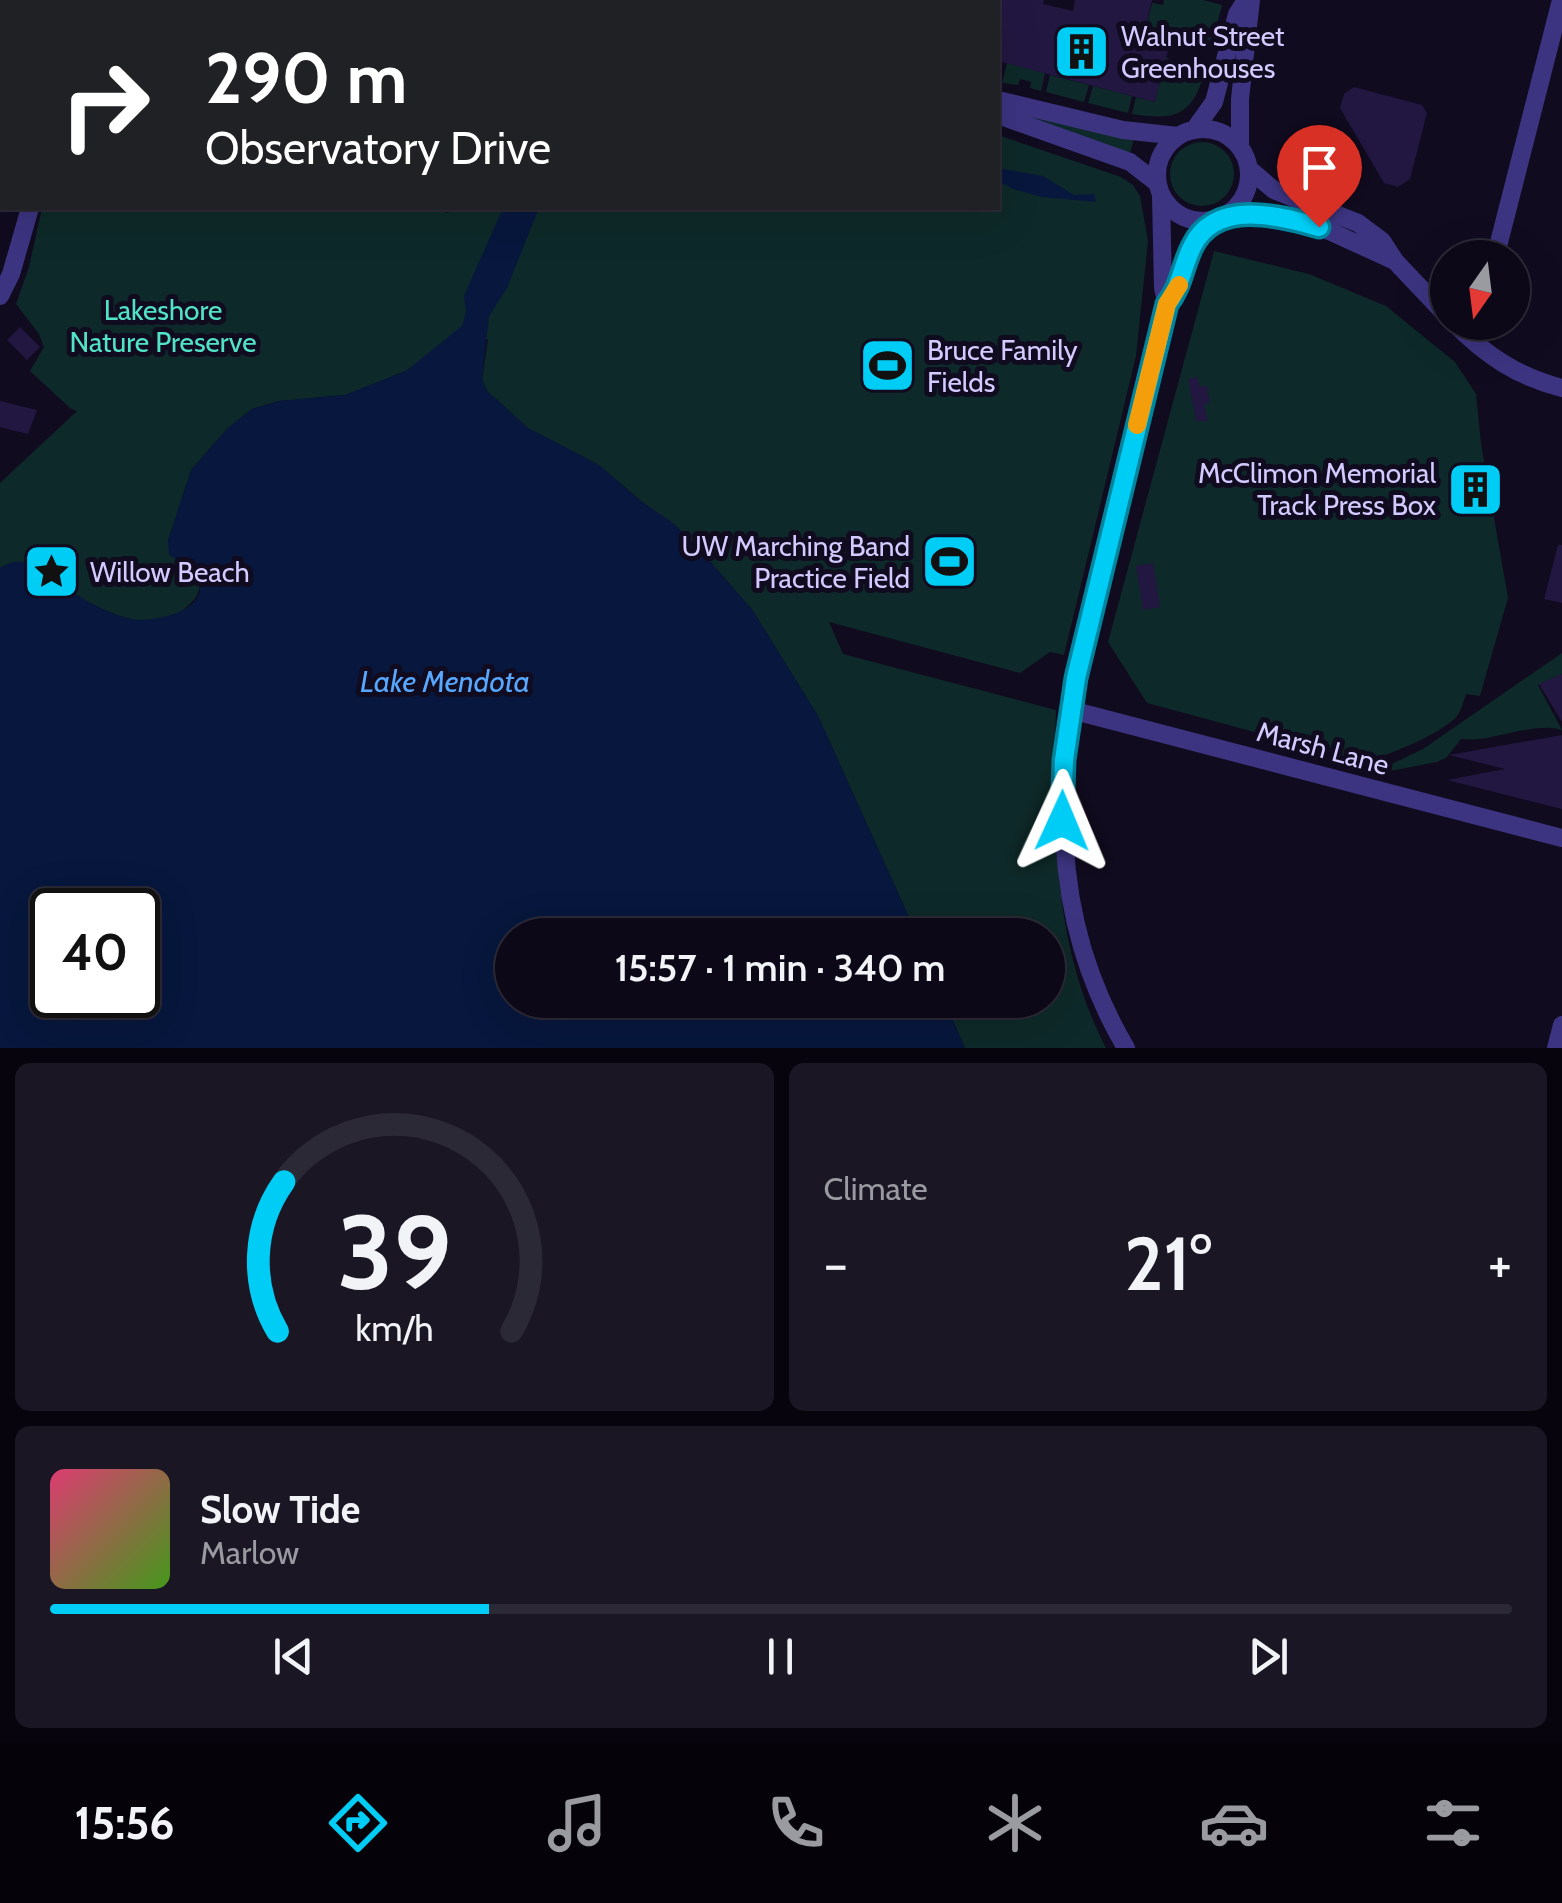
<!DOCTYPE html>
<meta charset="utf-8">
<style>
:root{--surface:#0c0817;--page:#1a1624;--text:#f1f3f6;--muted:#9a9aa1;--line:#2c2936;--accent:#00cdf5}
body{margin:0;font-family:Cabin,sans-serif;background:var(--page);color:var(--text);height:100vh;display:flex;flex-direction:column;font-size:38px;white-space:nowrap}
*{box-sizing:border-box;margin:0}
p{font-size:32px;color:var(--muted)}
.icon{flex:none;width:55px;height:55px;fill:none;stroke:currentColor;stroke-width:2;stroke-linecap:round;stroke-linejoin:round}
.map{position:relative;height:1048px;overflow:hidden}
.sheet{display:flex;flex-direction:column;gap:15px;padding:15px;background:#07040d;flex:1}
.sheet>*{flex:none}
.banner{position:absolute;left:0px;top:0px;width:1000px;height:210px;box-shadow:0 10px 40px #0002,0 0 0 2px var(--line);background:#202124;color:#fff;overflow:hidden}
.needle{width:65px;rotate:194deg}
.controls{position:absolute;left:1430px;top:240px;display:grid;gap:20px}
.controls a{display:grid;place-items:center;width:100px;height:100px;border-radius:50%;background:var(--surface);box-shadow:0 10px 40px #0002,0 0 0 2px var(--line);font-size:50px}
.speed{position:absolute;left:30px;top:888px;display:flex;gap:20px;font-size:50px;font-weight:700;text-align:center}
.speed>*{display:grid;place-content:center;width:130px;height:130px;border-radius:50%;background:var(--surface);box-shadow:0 10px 40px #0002,0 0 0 2px var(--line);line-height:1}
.speed .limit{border:5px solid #111;border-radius:15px;background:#fff;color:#111}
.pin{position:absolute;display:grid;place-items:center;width:85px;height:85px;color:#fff;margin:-102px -42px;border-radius:50% 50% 50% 0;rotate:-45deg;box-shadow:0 0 10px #0007}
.pin .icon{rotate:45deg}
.me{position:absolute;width:110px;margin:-55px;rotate:1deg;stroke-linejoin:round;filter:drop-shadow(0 0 8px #0008)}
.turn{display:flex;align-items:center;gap:35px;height:210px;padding:0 40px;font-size:45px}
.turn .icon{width:130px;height:130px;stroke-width:2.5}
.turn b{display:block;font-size:70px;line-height:85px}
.big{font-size:75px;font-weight:600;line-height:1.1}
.sheet .widget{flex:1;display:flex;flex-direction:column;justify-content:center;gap:15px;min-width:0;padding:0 35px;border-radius:15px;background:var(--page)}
.sheet .dial{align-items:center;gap:0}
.dial svg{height:260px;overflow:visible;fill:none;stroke:var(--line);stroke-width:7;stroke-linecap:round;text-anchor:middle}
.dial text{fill:var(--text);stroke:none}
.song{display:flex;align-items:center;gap:30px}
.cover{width:120px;height:120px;border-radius:15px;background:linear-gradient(135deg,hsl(340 70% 55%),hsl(100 70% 35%))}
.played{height:10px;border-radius:5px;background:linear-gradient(90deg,var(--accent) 30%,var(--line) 30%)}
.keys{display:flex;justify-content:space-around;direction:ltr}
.heat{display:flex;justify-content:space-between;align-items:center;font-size:55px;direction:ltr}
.sheet .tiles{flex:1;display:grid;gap:15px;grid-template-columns:1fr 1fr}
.widget:last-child{grid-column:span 2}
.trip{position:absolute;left:495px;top:918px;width:570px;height:100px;border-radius:50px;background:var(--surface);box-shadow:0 10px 40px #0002,0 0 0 2px var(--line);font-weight:600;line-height:100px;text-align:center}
.menu{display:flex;height:160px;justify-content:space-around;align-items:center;background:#050309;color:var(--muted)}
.menu .icon{width:70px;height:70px}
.menu .current{color:var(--accent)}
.menu b{font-size:45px;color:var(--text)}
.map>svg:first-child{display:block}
</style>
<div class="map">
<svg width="1562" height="1048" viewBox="0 0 1562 1048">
<rect width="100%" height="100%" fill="#100b1f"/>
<path fill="#0e2929" d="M 1164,0 L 1203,0 L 1222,5 L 1212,44 L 1174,47 L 1175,40 L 1145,32 L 1152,3 L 1163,5 Z
M 1166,57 L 1203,77 C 1191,118 1171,120 1132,114 L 1136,97 L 1155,102 Z
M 1007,63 L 1045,73 L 1041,91 L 1030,88 L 1031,82 L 1020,79 L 1018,85 L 1002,83 Z
M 1050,75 L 1089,85 L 1084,102 L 1046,92 Z
M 1093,86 L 1132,96 L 1128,113 L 1088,103 Z
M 1017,111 L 1134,139 L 1130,153 L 1016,115 Z
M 998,135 L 1121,177 L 1133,185 L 1140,196 L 1148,241 L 1136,356 L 1064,655 L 1050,652 L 1020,673 L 829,622 L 843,654 L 1056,710 C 1053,825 1052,944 1106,1048 L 965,1048 L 944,1000 L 1048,1000 L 1048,935 L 917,935 L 818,716 L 753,611 L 708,559 L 674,524 L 642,502 L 599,465 L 528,428 L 487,391 L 482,380 L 488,339 L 429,355 L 406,371 L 345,395 L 279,401 L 252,409 L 228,428 L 191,470 L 168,541 C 168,563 205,567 199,590 C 197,599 186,608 179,613 C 144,636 92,606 63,586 C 51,578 38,564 23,563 C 16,562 6,566 0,568 L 0,483 L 77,411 L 70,408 L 30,371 L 44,347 L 39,334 L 16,304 L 29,267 L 42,208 L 428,208 L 448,213 L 452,208 L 998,208 Z
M1170 174a32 32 0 1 1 64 0a32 32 0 1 1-64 0Z
M 1214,251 L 1309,274 L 1386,306 L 1455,362 L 1476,394 L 1481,443 L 1508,598 L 1480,696 L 1466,694 C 1464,700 1461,711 1457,716 C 1442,734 1388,755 1365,762 L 1147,703 L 1108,642 Z
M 1562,653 L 1562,674 L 1538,685 L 1562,730 C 1532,721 1492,743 1461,739 L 1446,758 L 1437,762 L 1385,772 L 1379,770 L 1423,749 Z"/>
<path fill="#07173d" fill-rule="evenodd" d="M 998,168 L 1043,176 L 1074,195 L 1094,194 L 1096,202 L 1042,197 L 1013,189 L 998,181 Z
M 503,208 L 539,208 L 507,288 L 489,316 L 482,379 L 487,391 L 528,428 L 599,465 L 642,502 L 674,524 L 708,559 L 753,611 L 818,716 L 917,935 L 512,935 L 512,1000 L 944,1000 L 965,1048 L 0,1048 L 0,568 C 7,564 13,561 22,562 C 37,565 49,577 61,585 C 81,599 107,613 130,619 C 152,623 211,612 198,579 C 193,568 179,561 169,555 L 168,541 L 191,470 L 228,428 L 252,409 L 279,401 L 345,395 L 406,371 L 462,326 L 466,311 L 464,296 ZM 52,910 L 138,910 L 138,995 L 52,995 Z"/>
<path fill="#221741" d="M 1001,0 L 1044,0 L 1043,4 L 1073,11 L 1075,0 L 1152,0 L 1143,40 L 1169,47 L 1155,102 L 998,61 L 998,15 Z
M 1354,87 L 1422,105 L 1427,113 L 1410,179 L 1398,187 L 1384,183 L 1340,108 L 1344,94 Z
M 20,327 L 40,347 L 27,360 L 7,340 Z
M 1197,377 L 1200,387 L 1207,386 L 1210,403 L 1204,404 L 1208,421 L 1196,421 L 1188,379 Z
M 0,401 L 37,410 L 28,434 L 0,427 Z
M 1558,545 L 1562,545 L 1562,603 L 1544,599 Z
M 1153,563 L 1160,607 L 1143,610 L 1136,566 Z
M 1562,674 L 1562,722 L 1539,684 Z
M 1562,735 L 1562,809 L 1447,780 L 1505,769 L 1449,755 Z"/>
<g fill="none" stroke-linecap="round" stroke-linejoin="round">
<path stroke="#3c3480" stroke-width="18" d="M 596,0 L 606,2
M 34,2 L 35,0
M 998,100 L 1123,130 L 1178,136
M 998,115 L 1130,162 L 1157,183
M1157 175a46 46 0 1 1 92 0a46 46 0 1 1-92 0Z
M 1194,130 L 1214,102 L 1237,14 L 1246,0
M 1240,148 L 1240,99 L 1251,0
M 1249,169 L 1274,190 L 1358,223 L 1382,241 L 1395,261 L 1448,317
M 1161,196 L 1163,288 L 1167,305
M 1226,215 L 1294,220 L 1327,230 L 1395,261
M 1495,258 L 1561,0
M 0,296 L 11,274 L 30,208
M 1453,322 C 1485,355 1518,377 1562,388
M 1071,710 L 1562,838
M 1126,1048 C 1028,882 1065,716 1108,540 C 1128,462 1147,383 1167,305 C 1187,278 1186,239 1216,220
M 1556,1048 L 1562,1025"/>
</g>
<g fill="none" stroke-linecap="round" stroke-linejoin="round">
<defs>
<path id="route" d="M 1062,821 L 1064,760 L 1076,678 L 1167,304 C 1181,287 1182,267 1192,247 C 1215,199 1277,215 1319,227"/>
</defs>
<use href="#route" stroke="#00859f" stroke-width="25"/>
<use href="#route" stroke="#00cdf5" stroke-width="18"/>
<path stroke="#f59e0b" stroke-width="18" d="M 1137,425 L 1167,304 L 1179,285"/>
</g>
<defs>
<symbol id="building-square" viewBox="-11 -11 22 22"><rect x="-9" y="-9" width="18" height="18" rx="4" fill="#00cdf5" stroke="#100b1f"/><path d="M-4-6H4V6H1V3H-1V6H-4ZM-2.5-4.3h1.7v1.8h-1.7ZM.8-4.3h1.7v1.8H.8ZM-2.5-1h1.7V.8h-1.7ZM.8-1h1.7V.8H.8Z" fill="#111"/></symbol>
<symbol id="stadium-square" viewBox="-11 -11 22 22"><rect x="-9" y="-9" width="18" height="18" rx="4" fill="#00cdf5" stroke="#100b1f"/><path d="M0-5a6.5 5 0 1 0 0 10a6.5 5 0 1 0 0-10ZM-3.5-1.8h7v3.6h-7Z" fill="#111"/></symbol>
<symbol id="sight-square" viewBox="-11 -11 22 22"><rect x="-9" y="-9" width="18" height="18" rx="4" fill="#00cdf5" stroke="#100b1f"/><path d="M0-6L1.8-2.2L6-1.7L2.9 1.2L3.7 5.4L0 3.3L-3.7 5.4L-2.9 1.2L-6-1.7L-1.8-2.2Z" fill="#111"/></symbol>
</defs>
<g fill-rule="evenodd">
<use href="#building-square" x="1050" y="20" width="63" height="63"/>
<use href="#stadium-square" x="856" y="334" width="63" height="63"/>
<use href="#building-square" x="1444" y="458" width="63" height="63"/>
<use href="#stadium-square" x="918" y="530" width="63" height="63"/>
<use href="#sight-square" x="20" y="540" width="63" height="63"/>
</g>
<g text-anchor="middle" stroke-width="10" stroke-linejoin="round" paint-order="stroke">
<g font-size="28" fill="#d3caff" stroke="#100b1f" text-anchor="start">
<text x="1121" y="46">Walnut Street<tspan x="1121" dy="32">Greenhouses</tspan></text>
<text x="927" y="360">Bruce Family<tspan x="927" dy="32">Fields</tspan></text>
<text x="1436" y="483" text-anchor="end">McClimon Memorial<tspan x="1436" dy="32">Track Press Box</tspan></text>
<text x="910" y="556" text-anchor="end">UW Marching Band<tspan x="910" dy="32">Practice Field</tspan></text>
<text x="90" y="582">Willow Beach</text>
</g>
<g font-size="28" fill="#51e3c8" stroke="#100b1f">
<text x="163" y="320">Lakeshore<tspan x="163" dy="32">Nature Preserve</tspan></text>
</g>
<g font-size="28" fill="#d3caff" stroke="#100b1f">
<text transform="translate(1323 748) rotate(15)" y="10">Marsh Lane</text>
</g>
<g font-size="30" font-style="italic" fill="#58a7ff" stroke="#100b1f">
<text x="445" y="692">Lake Mendota</text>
</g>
</g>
</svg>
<div class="controls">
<a><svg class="needle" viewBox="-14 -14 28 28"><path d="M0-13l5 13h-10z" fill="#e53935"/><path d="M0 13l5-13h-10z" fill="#9a9aa1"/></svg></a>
</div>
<div class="speed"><div class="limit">40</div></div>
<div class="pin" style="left:1319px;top:227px;background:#d93025"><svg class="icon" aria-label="arrive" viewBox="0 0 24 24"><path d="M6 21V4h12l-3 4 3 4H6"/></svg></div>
<svg class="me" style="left:1062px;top:821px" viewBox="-20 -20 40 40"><path d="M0-17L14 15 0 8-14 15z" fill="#00cdf5" stroke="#fff" stroke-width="4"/></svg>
<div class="trip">15:57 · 1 min · 340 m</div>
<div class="banner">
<div class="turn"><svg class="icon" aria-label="right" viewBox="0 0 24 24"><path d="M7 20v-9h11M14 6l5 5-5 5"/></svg><div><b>290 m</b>Observatory Drive</div></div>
</div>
</div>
<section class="sheet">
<div class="tiles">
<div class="widget dial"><svg viewBox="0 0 100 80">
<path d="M14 69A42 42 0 1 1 86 69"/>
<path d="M14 69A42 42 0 0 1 16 23" stroke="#00cdf5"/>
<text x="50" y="56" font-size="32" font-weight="700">39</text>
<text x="50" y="72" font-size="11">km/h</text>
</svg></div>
<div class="widget"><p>Climate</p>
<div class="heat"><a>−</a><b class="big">21°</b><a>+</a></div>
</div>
<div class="widget">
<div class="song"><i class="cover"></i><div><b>Slow Tide</b><p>Marlow</p></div></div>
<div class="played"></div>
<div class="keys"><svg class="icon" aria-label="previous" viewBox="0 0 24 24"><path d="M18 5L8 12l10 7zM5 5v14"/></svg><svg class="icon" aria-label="pause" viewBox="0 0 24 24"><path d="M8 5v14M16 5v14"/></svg><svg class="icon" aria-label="next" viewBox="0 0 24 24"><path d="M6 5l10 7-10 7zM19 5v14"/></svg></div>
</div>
</div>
</section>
<nav class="menu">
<b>15:56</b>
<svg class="icon current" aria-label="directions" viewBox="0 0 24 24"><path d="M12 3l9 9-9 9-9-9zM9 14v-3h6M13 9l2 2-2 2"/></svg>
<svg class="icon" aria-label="music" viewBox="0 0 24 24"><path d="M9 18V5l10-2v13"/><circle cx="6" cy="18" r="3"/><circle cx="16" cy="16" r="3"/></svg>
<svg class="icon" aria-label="phone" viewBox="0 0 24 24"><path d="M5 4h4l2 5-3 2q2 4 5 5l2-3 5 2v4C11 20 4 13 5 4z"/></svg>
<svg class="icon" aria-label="climate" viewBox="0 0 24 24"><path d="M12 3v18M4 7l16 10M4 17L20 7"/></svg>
<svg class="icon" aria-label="car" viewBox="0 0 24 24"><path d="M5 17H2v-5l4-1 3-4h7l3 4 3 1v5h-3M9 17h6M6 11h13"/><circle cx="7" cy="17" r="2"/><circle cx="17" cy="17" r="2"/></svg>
<svg class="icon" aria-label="filters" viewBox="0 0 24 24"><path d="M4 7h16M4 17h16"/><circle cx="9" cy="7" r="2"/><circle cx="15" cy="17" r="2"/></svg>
</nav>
